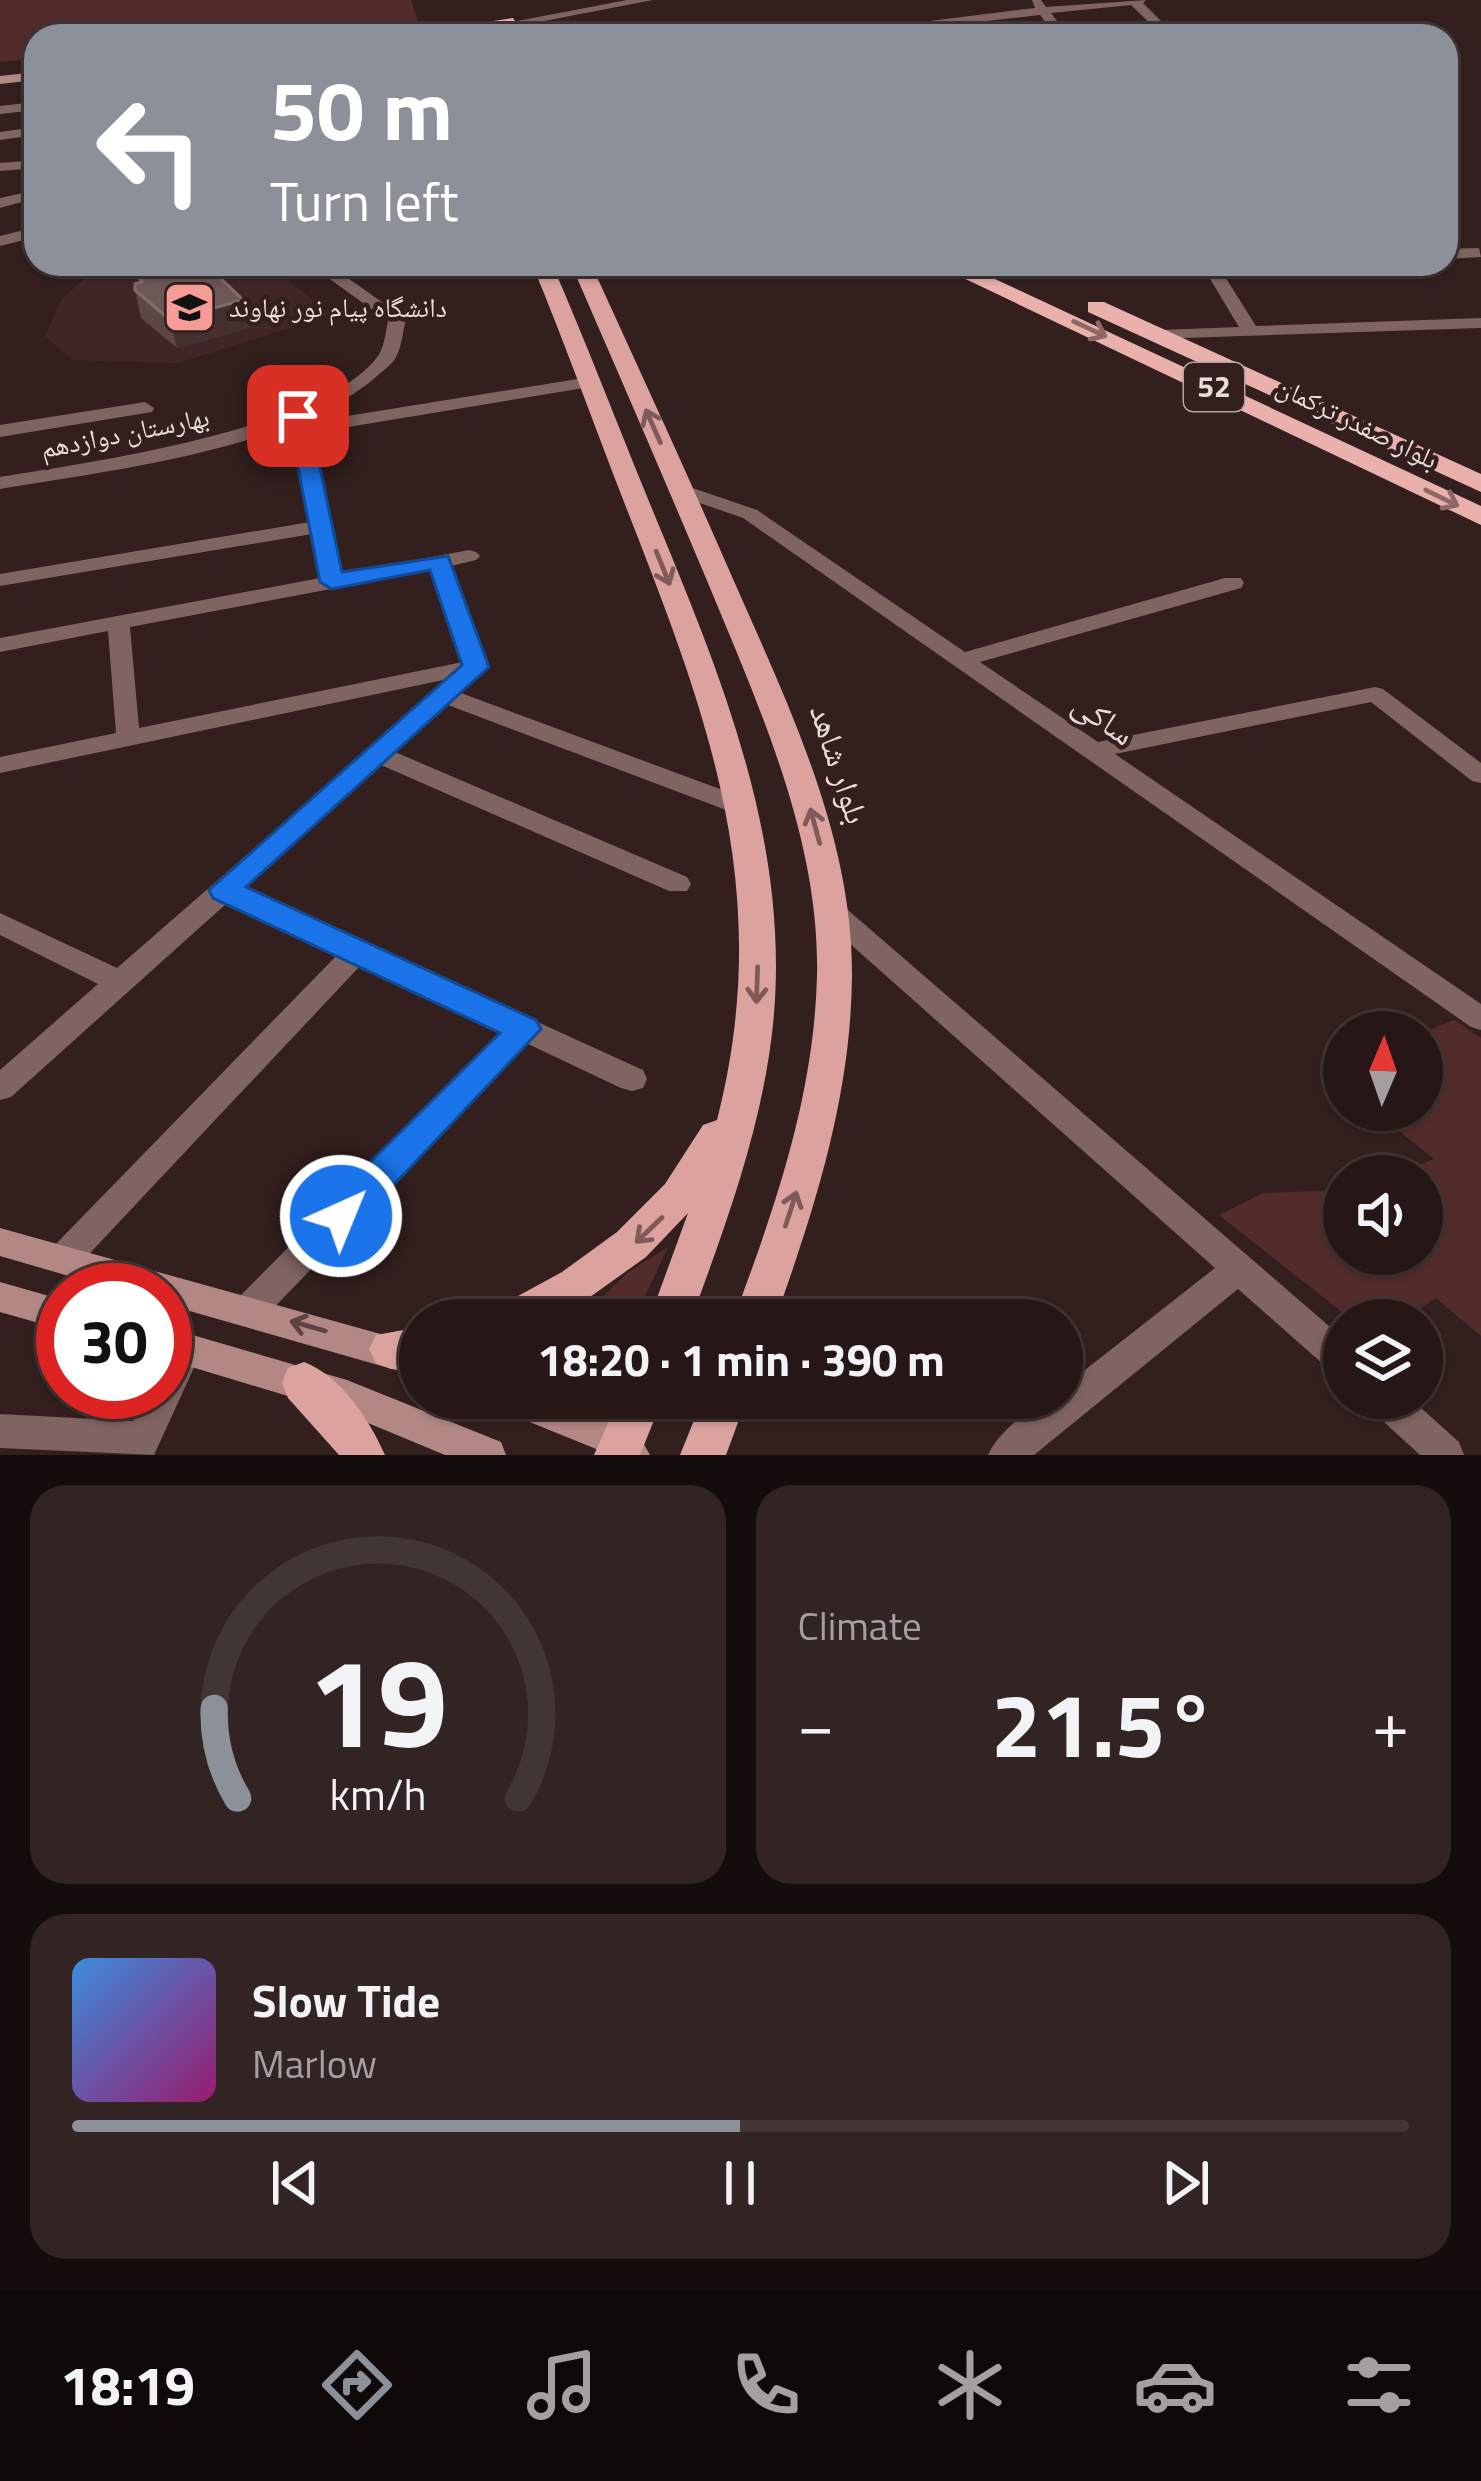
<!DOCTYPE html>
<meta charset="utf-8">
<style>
:root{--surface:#261716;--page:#322423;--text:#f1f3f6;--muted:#a49fa1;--line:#423635;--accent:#8c9099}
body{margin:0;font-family:"Titillium Web","Noto Naskh Arabic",sans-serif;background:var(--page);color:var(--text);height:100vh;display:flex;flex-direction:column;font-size:45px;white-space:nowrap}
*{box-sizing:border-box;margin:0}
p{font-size:39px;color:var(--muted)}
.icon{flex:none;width:66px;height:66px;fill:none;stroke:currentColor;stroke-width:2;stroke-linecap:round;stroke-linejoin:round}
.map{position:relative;height:1455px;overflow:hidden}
.panel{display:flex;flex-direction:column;gap:30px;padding:30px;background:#150d0c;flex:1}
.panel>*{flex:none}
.top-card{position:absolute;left:24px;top:24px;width:1434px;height:252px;border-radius:36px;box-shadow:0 3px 9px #0004,0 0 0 3px var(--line);background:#8c9099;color:#fff;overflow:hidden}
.needle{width:78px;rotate:2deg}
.tools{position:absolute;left:1323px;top:1011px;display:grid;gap:24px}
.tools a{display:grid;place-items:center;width:120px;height:120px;border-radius:50%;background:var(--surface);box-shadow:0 3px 9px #0004,0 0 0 3px var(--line);font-size:60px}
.speed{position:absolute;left:36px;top:1263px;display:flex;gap:24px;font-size:60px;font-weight:700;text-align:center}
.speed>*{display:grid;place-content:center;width:156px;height:156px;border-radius:50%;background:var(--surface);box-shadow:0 3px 9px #0004,0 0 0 3px var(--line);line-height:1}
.speed .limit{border:18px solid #d22;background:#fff;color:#111}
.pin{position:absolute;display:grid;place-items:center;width:102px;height:102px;color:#fff;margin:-51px;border-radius:24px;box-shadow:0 6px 18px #0006}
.me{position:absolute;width:132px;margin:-66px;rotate:44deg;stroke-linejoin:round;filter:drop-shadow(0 0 9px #0008)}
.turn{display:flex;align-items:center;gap:42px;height:252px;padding:0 48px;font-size:54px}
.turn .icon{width:156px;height:156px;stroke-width:2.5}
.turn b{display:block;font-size:84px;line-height:102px}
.big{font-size:90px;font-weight:700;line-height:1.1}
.panel .tile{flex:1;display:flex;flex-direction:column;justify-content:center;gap:18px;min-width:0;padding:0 42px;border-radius:36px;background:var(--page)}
.panel .dial{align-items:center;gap:0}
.dial svg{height:312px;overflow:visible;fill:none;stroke:var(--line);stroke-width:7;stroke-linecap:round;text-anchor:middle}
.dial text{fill:var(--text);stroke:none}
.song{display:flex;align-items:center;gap:36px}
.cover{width:144px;height:144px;border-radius:18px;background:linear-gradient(135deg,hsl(210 70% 55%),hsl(320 70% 35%))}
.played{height:12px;border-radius:6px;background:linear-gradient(90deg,var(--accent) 50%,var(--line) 50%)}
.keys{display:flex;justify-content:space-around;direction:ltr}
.heat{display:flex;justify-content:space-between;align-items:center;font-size:66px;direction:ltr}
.panel .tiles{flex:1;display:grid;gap:30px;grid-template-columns:1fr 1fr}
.tile:last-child{grid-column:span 2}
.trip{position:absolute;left:399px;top:1299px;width:684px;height:120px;border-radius:60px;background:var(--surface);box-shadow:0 3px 9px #0004,0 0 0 3px var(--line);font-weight:700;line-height:120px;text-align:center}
.tabs{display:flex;height:192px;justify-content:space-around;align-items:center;background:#0f0909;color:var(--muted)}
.tabs .icon{width:84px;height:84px}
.tabs .active{color:var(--accent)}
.tabs b{font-size:54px;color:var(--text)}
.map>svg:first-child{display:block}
</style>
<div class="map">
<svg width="1481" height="1455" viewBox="0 0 1481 1455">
<rect width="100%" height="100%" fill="#321f1e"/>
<path fill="#402726" d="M 100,264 L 267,264 L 332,315 L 178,363 L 73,360 L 45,336 L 61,300 Z"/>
<path fill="#522c2a" d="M 0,0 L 411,0 L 419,24 L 288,36 L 36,36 L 36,59 L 0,62 Z
M 1454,1020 L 1481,1038 L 1481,1336 L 1436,1298 L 1403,1320 L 1352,1320 L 1219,1215 L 1263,1193 L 1344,1190 L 1344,1254 L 1422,1254 L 1422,1176 L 1391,1176 L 1434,1159 L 1373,1110 L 1422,1110 L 1422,1033 Z
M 668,1247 L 634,1320 L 579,1320 L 627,1273 Z"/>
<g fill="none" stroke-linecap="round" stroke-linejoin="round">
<path fill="#7f6461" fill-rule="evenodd" d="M 627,0 L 653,0 L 513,27 L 507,23 Z
M 1032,0 L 1041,0 L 1046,7 L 1146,0 L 1143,3 L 1176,36 L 1163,36 L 1131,5 L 1051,13 L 1068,36 L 1056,36 L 1040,15 L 848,36 L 809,36 L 1035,8 Z
M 36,102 L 36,110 L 0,114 L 0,106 Z
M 36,127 L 36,135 L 0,140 L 0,132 Z
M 36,160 L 36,168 L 0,171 L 0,163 Z
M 36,190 L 36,198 L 0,208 L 0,198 Z
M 36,227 L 36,237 L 0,246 L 0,236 Z
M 1446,249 L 1479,248 L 1481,257 L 1446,259 Z
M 1201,264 L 1217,264 L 1256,326 L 1481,318 L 1481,328 L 1154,339 L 1154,331 L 1160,330 L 1239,327 Z
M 590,377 L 596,378 L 596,386 L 312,433 L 341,574 L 469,550 L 476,552 L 480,556 L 476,560 L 451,566 L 487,667 L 461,693 L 752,801 L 756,807 L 752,813 L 734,813 L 448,705 L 395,752 L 687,877 L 691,884 L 687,891 L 669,891 L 381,765 L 243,888 L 643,1070 L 647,1079 L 643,1088 L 632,1091 L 621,1088 L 528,1044 L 262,1320 L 250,1324 L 238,1320 L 233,1309 L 238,1298 L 503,1032 L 361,965 L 75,1269 L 63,1274 L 51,1269 L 46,1259 L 51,1249 L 338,954 L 227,903 L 11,1097 L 0,1100 L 0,1070 L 98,984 L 0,935 L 0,913 L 117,968 L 448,679 L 0,773 L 0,757 L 116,733 L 108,631 L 0,652 L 0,638 L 320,578 L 312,534 L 0,586 L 0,574 L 310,522 L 292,429 L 292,412 L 306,412 L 310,422 ZM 431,570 L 463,662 L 139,728 L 130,627 Z
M 145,402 L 154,408 L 152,412 L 0,437 L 0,425 Z
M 681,484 L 757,510 L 965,652 L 1225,578 L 1241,578 L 1244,583 L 1241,588 L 980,662 L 1098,742 L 1375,687 L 1383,689 L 1481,763 L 1481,783 L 1472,781 L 1371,702 L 1115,754 L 1481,1004 L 1481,1030 L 1471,1027 L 743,518 L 674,494 L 671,490 Z
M 831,901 L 841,904 L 1344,1339 L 1344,1377 L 1332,1372 L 1238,1289 L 1034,1455 L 988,1455 C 997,1433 1038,1398 1062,1398 L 1062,1388 L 1215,1268 L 821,918 L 817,911 L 821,904 Z
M 186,1332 L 198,1337 L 203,1348 L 154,1455 L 0,1448 L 0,1414 L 133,1421 L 147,1392 L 165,1392 L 165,1355 L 174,1337 Z
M 1366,1398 L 1410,1398 L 1459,1442 L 1464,1455 L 1420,1455 L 1371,1410 Z"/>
<path fill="#7f6461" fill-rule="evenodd" d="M 309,264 L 328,264 L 406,319 C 403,330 402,345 397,355 C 394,363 385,369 378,375 C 297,449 108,471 0,489 L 0,477 C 88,463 326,429 378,356 C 384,348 386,331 388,321 Z"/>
<path fill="#b38784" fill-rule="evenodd" d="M 447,25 L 451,32 L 378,36 L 384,32 Z
M 36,72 L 36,80 L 0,84 L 0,76 Z
M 0,1228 L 420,1345 L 420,1377 L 165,1304 L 165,1290 L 117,1290 L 0,1256 Z
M 0,1282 L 63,1300 L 63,1330 L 0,1312 Z
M 165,1327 L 347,1380 L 501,1442 L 506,1455 L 445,1455 L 344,1413 L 165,1359 Z
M 495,1398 L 556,1398 L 636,1430 L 650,1455 L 611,1455 L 500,1410 Z"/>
<path fill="#dba29e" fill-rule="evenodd" d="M 532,264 L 552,264 C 586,342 616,421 648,499 C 716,664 789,832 774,1014 C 765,1120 727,1221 691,1320 L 649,1320 L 688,1213 L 646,1257 L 562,1317 L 494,1320 L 500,1306 L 562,1272 L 617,1232 L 665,1184 L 703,1125 L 717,1120 C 776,889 707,714 624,502 C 593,423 565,343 532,264 Z
M 571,264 L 591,264 C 639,369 687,473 733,579 C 788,704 853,837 852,976 C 851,1096 815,1208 775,1320 L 733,1320 C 775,1208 814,1096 817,976 C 820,839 759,707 708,583 C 663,476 617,370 571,264 Z
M 420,1327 L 420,1367 L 391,1369 L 376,1363 L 369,1349 L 376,1335 Z
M 304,1362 C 342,1377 369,1419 385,1455 L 339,1455 L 288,1398 L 282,1383 L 288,1368 Z
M 619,1398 L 663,1398 L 640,1455 L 594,1455 Z
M 703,1398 L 747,1398 L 726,1455 L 680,1455 Z"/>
<path fill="#e9b0ac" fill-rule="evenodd" d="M 513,18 L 519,27 L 447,34 L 439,29 Z
M 934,264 L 963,264 L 1481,506 L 1481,525 Z
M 1088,302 L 1104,302 L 1481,474 L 1481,492 L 1088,312 Z"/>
</g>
<path fill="#5d4746" d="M 137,274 L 243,300 L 249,328 L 177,348 L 141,318 L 135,290 L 139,282 Z"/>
<path fill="#45302f" d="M 243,300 L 249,328 L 177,348 L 170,320 Z"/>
<path fill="#6c5756" stroke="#806c6b" stroke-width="3" d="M 178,264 L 206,264 L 243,300 L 170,320 L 135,290 L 135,284 L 142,282 L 137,274 Z"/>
<defs><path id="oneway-shaft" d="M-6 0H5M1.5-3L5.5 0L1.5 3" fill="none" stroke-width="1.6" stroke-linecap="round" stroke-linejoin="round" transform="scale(3)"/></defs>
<g stroke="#8e6865">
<use href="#oneway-shaft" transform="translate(1090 329) rotate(25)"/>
<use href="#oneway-shaft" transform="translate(1442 498) rotate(26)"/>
</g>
<g stroke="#7e5a58">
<use href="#oneway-shaft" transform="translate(653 426) rotate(-114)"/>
<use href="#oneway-shaft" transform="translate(663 568) rotate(68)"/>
<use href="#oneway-shaft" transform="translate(815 826) rotate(-105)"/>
<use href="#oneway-shaft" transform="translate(757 985) rotate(92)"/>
<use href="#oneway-shaft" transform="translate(791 1209) rotate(-72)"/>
<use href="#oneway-shaft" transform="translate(649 1230) rotate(136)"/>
</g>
<use stroke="#5f4342" href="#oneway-shaft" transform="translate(308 1326) rotate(-164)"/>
<path fill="#1a73e8" stroke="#114b97" stroke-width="3" d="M 298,410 L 309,416 L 342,572 L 448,556 L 489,667 L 246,887 L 536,1020 L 541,1029 L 354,1227 L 341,1231 L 328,1227 L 323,1216 L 328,1204 L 500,1033 L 213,898 L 209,890 L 462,665 L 430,570 L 332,589 L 320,582 L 288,416 Z"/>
<defs>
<symbol id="university-square" viewBox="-11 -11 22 22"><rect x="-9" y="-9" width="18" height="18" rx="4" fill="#f59c96" stroke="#321f1e"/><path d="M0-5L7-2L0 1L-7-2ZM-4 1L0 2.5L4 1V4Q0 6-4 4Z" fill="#111"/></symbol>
</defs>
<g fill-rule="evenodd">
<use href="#university-square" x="160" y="278" width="59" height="59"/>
</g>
<g text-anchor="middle" stroke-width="9" stroke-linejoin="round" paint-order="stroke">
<g font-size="27" fill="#eadcdb" stroke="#321f1e" text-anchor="start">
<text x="229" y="317">دانشگاه پیام نور نهاوند</text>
</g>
<g font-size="27" fill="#eadcdb" stroke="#321f1e">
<text transform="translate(1357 423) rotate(26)" y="9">بلوار صفدر ترکمان</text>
<text transform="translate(125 433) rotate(-11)" y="9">بهارستان دوازدهم</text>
</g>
<rect fill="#321f1e" stroke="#b3a3a2" stroke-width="3" x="1184" y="363" width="60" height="48" rx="9"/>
<g font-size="30" font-weight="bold" fill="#eadcdb">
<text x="1214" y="397">52</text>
</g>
<g font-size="33" fill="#eadcdb" stroke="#321f1e">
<text transform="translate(1104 718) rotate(35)" y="12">ساکی</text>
<text transform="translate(840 764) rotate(72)" y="12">بلوار شاهد</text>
</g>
</g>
</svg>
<div class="tools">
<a><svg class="needle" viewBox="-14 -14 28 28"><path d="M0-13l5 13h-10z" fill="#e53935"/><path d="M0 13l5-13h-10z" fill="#a49fa1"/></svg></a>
<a><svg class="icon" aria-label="sound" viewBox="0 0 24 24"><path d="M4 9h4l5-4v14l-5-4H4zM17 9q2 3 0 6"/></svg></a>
<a><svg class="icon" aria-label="layers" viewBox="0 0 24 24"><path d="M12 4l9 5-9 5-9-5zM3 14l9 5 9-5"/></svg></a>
</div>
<div class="speed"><div class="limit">30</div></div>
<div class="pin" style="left:298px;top:416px;background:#d93025"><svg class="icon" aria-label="arrive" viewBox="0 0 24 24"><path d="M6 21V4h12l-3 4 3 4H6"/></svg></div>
<svg class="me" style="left:341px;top:1216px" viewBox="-20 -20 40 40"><circle r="17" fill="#1a73e8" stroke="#fff" stroke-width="3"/><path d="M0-11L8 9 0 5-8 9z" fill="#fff"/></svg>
<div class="trip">18:20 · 1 min · 390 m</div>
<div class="top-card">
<div class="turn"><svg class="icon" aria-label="left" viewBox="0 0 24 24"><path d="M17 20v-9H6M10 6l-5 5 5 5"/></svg><div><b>50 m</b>Turn left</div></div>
</div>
</div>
<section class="panel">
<div class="tiles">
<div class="tile dial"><svg viewBox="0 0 100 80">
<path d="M14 69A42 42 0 1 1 86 69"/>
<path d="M14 69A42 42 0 0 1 8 46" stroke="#8c9099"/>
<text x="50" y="56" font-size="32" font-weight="700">19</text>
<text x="50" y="72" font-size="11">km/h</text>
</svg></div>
<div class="tile"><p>Climate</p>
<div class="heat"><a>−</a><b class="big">21.5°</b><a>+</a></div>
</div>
<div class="tile">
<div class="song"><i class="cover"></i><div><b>Slow Tide</b><p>Marlow</p></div></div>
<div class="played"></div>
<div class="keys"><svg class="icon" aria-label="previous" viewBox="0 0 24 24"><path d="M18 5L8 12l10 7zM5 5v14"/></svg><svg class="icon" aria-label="pause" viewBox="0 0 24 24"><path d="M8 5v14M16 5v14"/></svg><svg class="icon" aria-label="next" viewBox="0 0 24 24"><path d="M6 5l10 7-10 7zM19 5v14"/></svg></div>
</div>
</div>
</section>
<nav class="tabs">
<b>18:19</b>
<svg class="icon active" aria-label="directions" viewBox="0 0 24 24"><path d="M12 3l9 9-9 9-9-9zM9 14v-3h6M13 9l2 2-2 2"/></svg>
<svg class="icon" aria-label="music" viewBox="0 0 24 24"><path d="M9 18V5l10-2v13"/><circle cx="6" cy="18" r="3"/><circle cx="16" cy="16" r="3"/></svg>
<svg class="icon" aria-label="phone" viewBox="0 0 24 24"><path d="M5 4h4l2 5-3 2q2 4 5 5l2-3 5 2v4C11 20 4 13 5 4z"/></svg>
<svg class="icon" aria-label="climate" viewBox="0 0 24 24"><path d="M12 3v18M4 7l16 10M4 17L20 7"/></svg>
<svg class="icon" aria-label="car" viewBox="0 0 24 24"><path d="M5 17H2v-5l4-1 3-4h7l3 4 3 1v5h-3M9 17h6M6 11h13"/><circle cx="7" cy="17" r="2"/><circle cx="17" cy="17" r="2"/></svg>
<svg class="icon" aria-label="filters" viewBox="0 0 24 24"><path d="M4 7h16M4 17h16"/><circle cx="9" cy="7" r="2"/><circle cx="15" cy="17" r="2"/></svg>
</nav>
